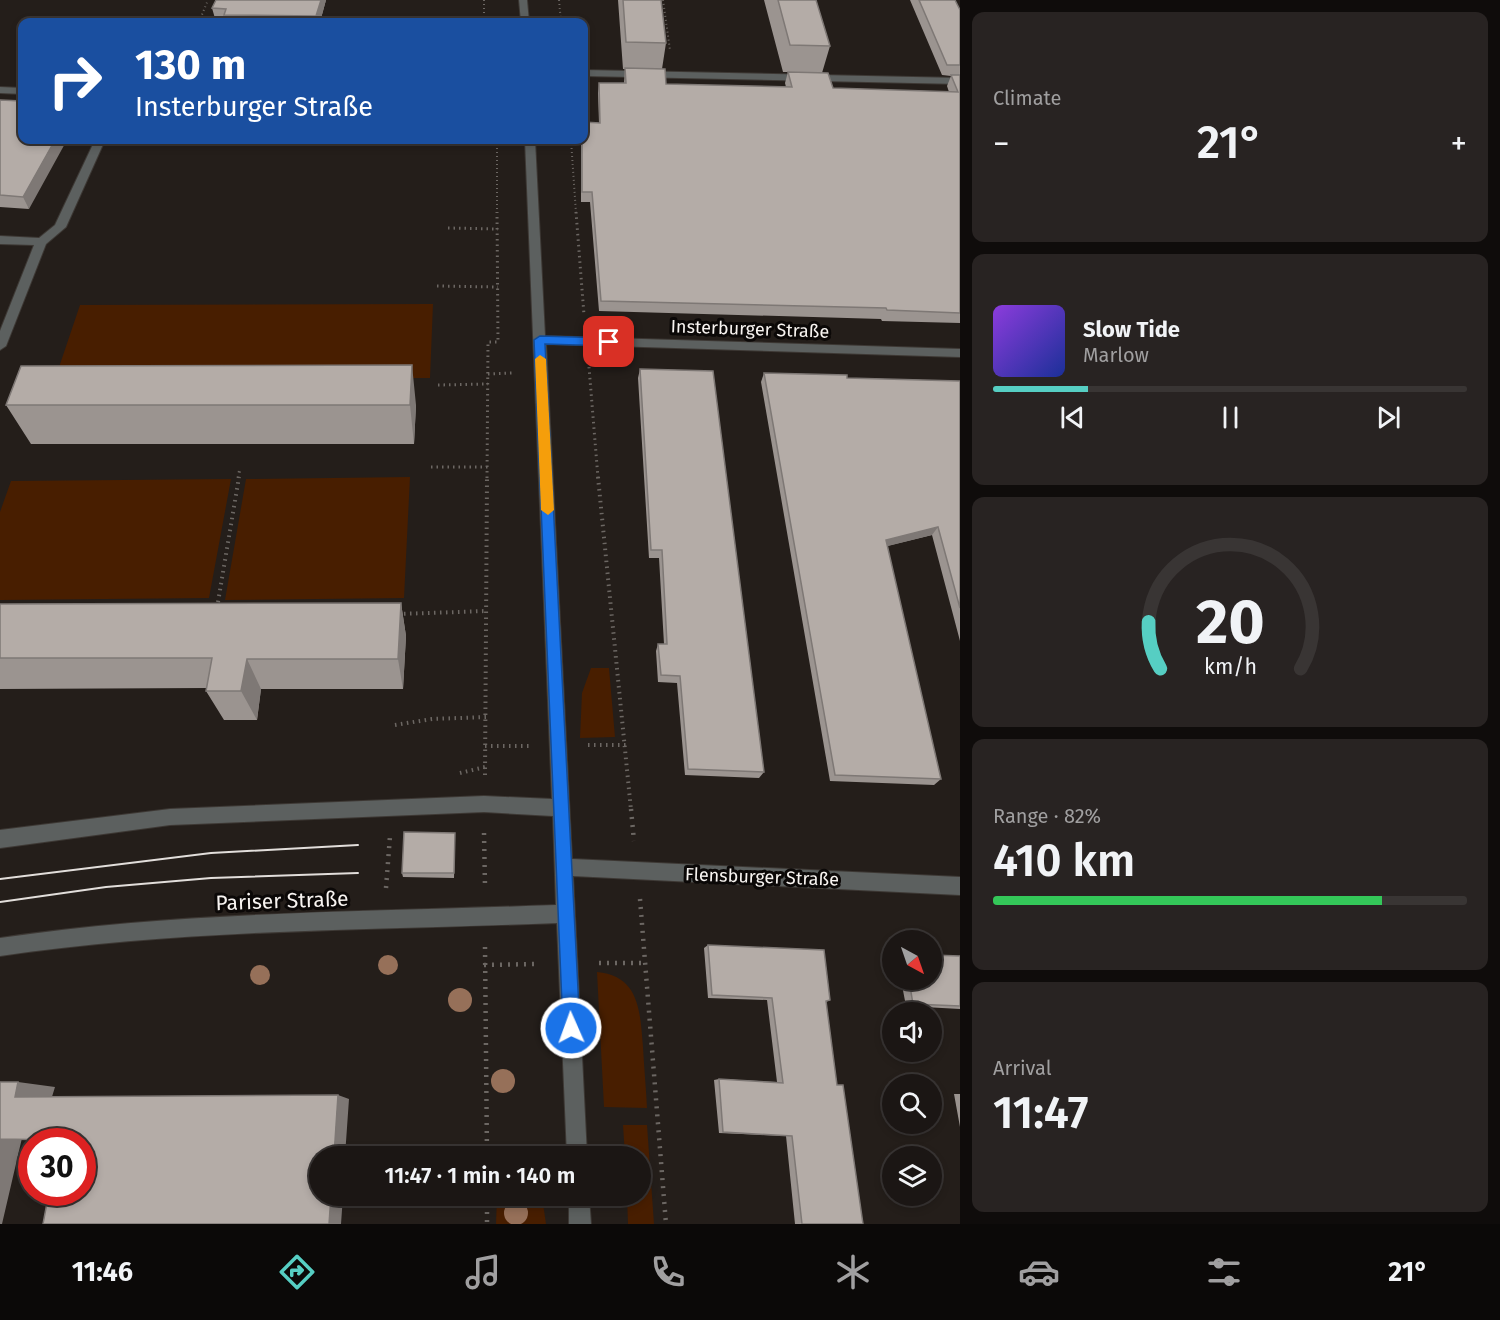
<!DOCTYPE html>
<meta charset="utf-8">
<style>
:root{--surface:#1b1614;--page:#282322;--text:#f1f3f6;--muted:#a09fa0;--line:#393534;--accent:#56cec3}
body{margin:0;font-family:"Fira Sans",sans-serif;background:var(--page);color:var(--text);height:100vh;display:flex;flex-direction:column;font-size:22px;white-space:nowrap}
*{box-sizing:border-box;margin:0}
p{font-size:20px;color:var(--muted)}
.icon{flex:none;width:33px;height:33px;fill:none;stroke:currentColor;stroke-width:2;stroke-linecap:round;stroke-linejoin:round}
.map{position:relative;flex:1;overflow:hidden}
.panel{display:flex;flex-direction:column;gap:12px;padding:12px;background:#0f0c0b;width:540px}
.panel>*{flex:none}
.hud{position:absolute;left:18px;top:18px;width:570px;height:126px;border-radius:12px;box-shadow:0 3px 9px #0003,0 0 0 2px var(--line);background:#1a4fa0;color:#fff;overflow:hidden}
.needle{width:39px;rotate:140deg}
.tools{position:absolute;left:882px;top:930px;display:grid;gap:12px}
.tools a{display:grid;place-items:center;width:60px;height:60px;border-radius:50%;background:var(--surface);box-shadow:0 3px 9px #0003,0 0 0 2px var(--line);font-size:30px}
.speed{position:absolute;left:18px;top:1128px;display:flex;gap:12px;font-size:30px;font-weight:700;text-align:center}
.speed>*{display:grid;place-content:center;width:78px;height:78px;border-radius:50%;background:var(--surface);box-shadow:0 3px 9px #0003,0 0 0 2px var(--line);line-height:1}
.speed .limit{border:9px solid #d22;background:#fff;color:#111}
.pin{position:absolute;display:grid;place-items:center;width:51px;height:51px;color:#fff;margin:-26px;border-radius:12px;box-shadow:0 3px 9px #0006}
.me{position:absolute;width:66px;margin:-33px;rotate:358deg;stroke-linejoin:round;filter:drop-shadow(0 0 4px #0008)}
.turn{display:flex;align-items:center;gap:21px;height:126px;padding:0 18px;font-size:27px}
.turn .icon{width:78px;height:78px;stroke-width:2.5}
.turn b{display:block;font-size:42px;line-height:51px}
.big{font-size:45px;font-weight:600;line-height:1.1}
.panel .tile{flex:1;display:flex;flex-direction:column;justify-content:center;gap:9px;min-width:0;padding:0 21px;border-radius:12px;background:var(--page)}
.panel .dial{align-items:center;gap:0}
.dial svg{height:156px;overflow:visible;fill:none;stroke:var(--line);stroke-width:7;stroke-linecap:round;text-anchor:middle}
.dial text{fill:var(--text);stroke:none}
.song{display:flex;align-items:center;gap:18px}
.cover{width:72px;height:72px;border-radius:9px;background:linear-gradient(135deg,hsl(270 70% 55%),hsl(230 70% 35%))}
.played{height:6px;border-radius:3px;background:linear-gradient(90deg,var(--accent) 20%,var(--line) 20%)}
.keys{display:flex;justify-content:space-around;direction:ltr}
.heat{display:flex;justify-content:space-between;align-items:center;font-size:33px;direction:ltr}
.charge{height:9px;border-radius:4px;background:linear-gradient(90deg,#34c759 82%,var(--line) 0)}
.trip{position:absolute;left:309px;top:1146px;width:342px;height:60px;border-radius:30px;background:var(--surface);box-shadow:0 3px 9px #0003,0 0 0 2px var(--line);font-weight:600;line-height:60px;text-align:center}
.menu{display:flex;height:96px;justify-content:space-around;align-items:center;background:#0b0908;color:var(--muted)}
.menu .icon{width:42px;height:42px}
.menu .active{color:var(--accent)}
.menu b{font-size:27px;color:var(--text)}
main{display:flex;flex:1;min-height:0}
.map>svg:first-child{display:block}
</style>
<main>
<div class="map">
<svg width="960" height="1224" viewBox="0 0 960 1224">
<rect width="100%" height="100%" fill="#241e1a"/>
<path fill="#481e00" d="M 433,304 L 430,378 L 55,379 L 80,305 Z
M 410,477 L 404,598 L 225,600 L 246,479 Z
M 231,479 L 209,598 L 0,600 L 0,512 L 11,481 Z
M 591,668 L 609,668 L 615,737 L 580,738 L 582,693 Z
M 597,972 C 640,976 640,1012 643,1047 C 644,1067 646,1087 647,1108 L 604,1107 Z
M 623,1125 L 647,1125 L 654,1224 L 628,1224 L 627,1196 L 640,1196 L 640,1156 L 625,1156 Z
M 497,1196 L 542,1196 L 546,1224 L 496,1224 Z"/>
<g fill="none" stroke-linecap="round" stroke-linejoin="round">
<defs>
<path id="minor" d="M 519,0 L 527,0 L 529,22 L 521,22 Z
M 584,70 L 960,78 L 960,84 L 584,76 Z
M 0,87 L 22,88 L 22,94 L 0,93 Z
M 95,140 L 105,140 L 66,227 L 46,244 L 6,346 L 0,350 L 0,331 L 34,245 L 0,244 L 0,236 L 39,238 L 55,225 Z
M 525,140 L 535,140 L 545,336 L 960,349 L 960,357 L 546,344 L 572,859 L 960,877 L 960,895 L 573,876 L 587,1156 L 567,1156 L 557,923 C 372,930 184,929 0,956 L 0,938 C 184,911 371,912 556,905 L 553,816 L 484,812 L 170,825 L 0,848 L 0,830 L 170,809 L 484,796 L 552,799 Z
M 569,1196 L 589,1196 L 591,1224 L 569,1224 Z"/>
</defs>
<use href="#minor" stroke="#3d3834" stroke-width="2"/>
<path stroke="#6c6763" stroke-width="2" stroke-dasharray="1 3" stroke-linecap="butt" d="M 484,0 L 484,22
M 559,0 L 561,22
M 663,0 L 670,50
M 199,22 L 208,0
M 497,140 L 497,213
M 571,140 L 576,213"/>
<path stroke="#6c6763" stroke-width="3" stroke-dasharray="1.5 4" stroke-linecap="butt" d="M 576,212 L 584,315
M 448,228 L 498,229
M 437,286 L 498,287
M 589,367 L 598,478
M 488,374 L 513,373
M 438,385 L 488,384
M 431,467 L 488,467
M 238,478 L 240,468
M 487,478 L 488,342 L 498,342 L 497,212"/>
<path stroke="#6c6763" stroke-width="4" stroke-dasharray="1.5 4.5" stroke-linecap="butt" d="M 598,477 L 631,810
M 217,608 L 239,477
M 398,614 L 487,611
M 395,725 L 432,719 L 486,717
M 588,745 L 626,745
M 485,746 L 530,746
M 460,773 L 485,767
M 485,775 L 487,477"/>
<path stroke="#6c6763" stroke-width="4.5" stroke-dasharray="2 6" stroke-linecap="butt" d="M 631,809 L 634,841
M 484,833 L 485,886
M 386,888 L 390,836
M 640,899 L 666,1224
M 485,947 L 487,1156
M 599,963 L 645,963
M 484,965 L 538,964
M 487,1196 L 487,1224"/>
<use href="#minor" fill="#5c605f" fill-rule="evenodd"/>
<path stroke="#e2dedb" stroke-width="2" d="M 0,879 L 211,853 L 358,845
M 0,902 L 106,887 L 211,878 L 358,873"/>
</g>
<g fill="#967059">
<circle cx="388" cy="965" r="10"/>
<circle cx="260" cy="975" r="10"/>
<circle cx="460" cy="1000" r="12"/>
<circle cx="503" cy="1081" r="12"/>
<circle cx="516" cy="1213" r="12"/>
</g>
<path fill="#9b9490" d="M 326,0 L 320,22 L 216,22 L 212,8 Z
M 618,0 L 661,0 L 666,43 L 662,69 L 666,84 L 786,87 L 785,83 L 788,72 L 783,72 L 764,0 L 816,0 L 830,46 L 822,73 L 833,88 L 949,92 L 947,86 L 951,76 L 942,75 L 910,0 L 955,0 L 960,10 L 960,323 L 882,321 L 881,319 L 599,311 L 590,202 L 581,202 L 581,140 L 584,140 L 599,123 L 598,93 L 599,83 L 624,83 L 625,69 L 623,69 Z
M 0,100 L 29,209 L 0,207 Z
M 640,369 L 764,772 L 759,778 L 685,775 L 677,683 L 658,682 L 656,651 L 658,644 L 664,644 L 659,558 L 649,558 L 638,378 Z
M 764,373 L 847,378 L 960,381 L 960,641 L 932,535 L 887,546 L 941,779 L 934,785 L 830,781 L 761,382 Z
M 6,405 L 416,405 L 414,444 L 31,444 Z
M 401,603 L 406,636 L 403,689 L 261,689 L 257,720 L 224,720 L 206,691 L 207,688 L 0,689 L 0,604 Z
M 455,833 L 454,878 L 403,877 L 402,873 Z
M 708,945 L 830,1000 L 826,1002 L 837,1085 L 863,1224 L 795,1224 L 786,1136 L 719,1133 L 714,1080 L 719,1079 L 777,1082 L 767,1000 L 708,998 L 704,948 Z
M 960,956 L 960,1009 L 906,1006 L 901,980 L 932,980 Z
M 954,1094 L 960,1094 L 960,1127 Z"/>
<path fill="#7e7875" d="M 321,0 L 326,0 L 320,22 L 317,22 L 316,16 Z
M 55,140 L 67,140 L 29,209 L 23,197 Z
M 412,365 L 416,405 L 414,444 L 410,405 Z
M 938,527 L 932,535 L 880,548 L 886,540 Z
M 401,603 L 406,636 L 403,689 L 398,659 Z
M 247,659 L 261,689 L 257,720 L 241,691 Z
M 18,1082 L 55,1087 L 51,1100 L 15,1097 Z
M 338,1095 L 349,1099 L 345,1156 L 334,1156 Z
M 0,1138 L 22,1138 L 2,1224 L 0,1224 Z
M 331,1196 L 343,1196 L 341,1224 L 329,1224 Z"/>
<path fill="#b4aca7" stroke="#7e7875" stroke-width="1.5" d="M 216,0 L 321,0 L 316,16 L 224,15 L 226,9 L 212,8 Z
M 623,0 L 661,0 L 666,43 L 626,42 Z
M 778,0 L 816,0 L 830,46 L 790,45 Z
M 919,0 L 955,0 L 960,10 L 960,65 L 947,65 Z
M 625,68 L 665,69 L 666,84 L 792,87 L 788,72 L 828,73 L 833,88 L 958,92 L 951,75 L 960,75 L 960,313 L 887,310 L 886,308 L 601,301 L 592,192 L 582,192 L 582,140 L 584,140 L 584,122 L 600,123 L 599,83 L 626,83 Z
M 0,100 L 22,101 L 22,140 L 55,140 L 23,197 L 0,195 Z
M 412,365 L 410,405 L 6,405 L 21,366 Z
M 640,369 L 713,371 L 764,772 L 688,769 L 680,676 L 661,675 L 658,644 L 667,644 L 662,550 L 651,550 Z
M 764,373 L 847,375 L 847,378 L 960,381 L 960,608 L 938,527 L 886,540 L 941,779 L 835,775 Z
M 401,603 L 398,659 L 247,659 L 241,691 L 206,691 L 212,658 L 0,658 L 0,604 Z
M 404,832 L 455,833 L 454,873 L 402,873 Z
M 708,945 L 824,950 L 830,1000 L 826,1001 L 837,1085 L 843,1085 L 863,1224 L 802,1224 L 792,1136 L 723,1132 L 719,1079 L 783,1083 L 772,998 L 712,995 Z
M 932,955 L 960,956 L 960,1006 L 913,1004 L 909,980 L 932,980 Z
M 0,1082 L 18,1082 L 15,1097 L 338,1095 L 334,1156 L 320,1156 L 320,1196 L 331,1196 L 329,1224 L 43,1224 L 49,1192 L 82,1192 L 82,1142 L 60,1142 L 60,1140 L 0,1139 Z"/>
<path fill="#1a73e8" stroke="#114b97" stroke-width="1.5" d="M 540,336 L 609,338 L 615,342 L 609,346 L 545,344 L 580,1028 L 578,1034 L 571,1037 L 565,1034 L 563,1028 L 534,340 Z"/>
<path fill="#f59e0b" d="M 540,355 L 546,359 L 554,510 L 548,515 L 541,510 L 535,359 Z"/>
<g text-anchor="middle" stroke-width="6" stroke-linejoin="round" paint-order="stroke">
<g font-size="18" fill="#f8f4f1" stroke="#0b0807">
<text transform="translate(750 329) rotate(2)" y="6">Insterburger Straße</text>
<text transform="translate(762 877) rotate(2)" y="6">Flensburger Straße</text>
</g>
<g font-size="21" fill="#f8f4f1" stroke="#0b0807">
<text transform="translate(282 901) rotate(-2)" y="7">Pariser Straße</text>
</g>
</g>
</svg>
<div class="tools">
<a><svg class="needle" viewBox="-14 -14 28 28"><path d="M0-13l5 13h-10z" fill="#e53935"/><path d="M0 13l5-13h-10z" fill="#a09fa0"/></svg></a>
<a><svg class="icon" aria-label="sound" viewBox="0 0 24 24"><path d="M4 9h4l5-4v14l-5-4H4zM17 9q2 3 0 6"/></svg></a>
<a><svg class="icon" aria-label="search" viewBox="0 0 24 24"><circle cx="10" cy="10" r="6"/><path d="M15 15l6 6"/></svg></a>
<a><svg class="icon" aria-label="layers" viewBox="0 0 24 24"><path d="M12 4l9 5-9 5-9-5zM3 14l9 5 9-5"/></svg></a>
</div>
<div class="speed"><div class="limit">30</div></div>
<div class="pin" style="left:609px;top:342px;background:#d93025"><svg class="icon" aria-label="arrive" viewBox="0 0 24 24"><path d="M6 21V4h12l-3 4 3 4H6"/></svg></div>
<svg class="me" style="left:571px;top:1028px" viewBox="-20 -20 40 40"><circle r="17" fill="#1a73e8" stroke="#fff" stroke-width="3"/><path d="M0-11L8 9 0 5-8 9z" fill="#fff"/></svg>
<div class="trip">11:47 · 1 min · 140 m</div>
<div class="hud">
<div class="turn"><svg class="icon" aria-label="right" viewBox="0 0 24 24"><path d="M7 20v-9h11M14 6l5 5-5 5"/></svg><div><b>130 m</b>Insterburger Straße</div></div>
</div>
</div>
<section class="panel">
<div class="tile"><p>Climate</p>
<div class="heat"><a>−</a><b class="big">21°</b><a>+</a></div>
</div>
<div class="tile">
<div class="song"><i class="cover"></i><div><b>Slow Tide</b><p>Marlow</p></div></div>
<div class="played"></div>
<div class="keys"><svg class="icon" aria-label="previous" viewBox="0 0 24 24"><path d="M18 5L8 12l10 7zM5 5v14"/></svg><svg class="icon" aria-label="pause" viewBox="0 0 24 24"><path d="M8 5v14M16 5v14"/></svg><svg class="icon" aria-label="next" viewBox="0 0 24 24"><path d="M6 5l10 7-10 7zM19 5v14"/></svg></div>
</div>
<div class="tile dial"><svg viewBox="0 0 100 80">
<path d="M14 69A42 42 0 1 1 86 69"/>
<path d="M14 69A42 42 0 0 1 8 45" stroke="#56cec3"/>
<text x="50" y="56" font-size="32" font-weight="700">20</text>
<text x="50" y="72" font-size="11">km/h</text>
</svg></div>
<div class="tile"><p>Range · 82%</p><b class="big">410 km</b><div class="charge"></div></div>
<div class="tile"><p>Arrival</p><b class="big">11:47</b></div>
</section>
</main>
<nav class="menu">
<b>11:46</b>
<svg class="icon active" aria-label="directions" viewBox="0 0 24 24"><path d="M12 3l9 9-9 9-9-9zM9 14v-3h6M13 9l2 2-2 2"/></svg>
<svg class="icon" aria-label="music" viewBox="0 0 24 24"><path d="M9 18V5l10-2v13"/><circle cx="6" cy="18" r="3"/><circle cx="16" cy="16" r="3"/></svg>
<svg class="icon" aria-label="phone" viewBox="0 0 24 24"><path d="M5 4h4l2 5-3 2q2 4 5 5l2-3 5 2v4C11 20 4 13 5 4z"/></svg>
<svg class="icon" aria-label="climate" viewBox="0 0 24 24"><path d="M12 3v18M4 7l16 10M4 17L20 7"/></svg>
<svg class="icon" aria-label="car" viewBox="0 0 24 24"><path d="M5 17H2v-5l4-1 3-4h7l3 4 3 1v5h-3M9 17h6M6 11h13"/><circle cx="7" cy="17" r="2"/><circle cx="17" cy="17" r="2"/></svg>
<svg class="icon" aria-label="filters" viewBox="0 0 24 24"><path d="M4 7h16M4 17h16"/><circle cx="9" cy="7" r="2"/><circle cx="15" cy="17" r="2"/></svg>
<b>21°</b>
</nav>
